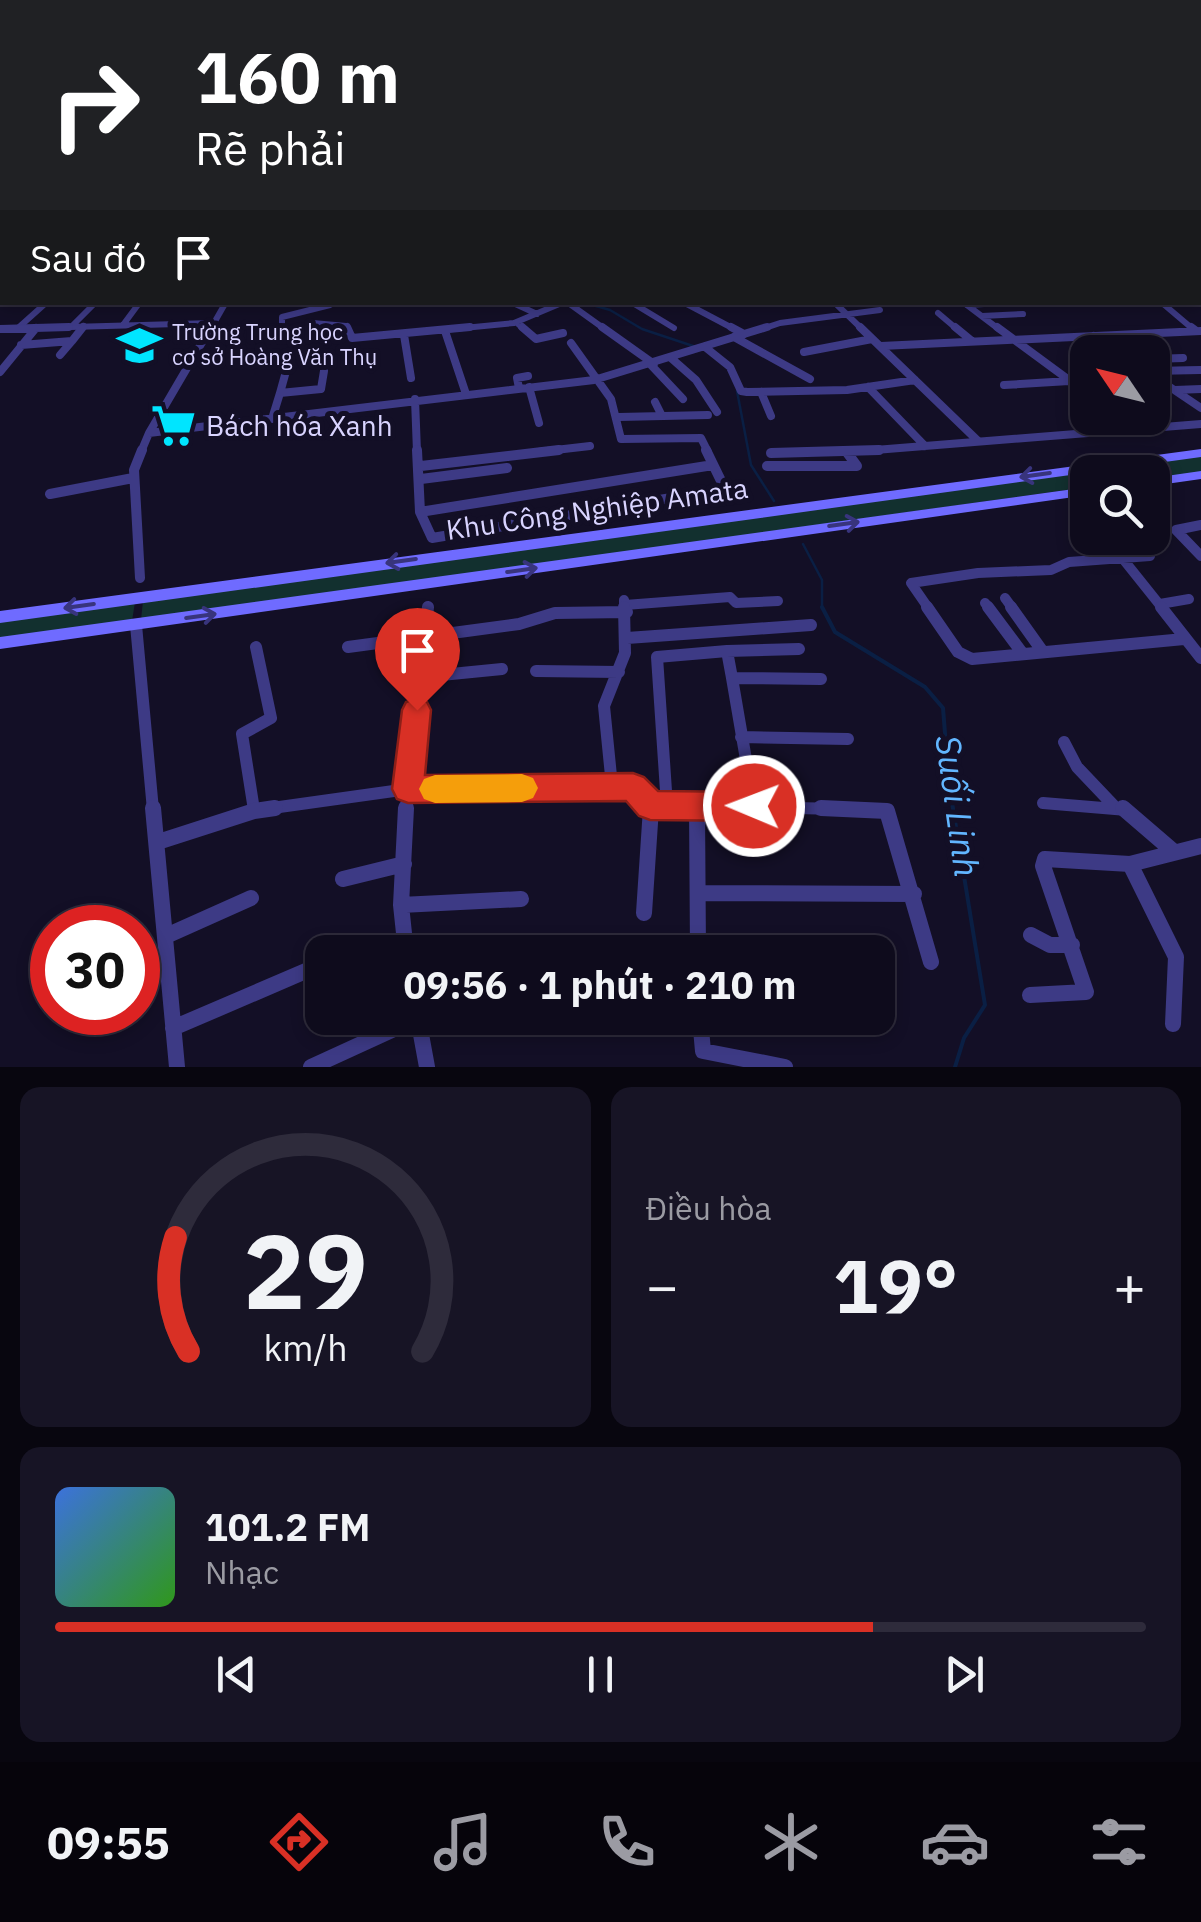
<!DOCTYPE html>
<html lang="vi">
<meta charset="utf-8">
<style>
:root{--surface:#0e0b1c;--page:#171425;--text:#f1f3f6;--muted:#9b9ba3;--line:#2e2b3b;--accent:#d93025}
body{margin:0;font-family:"IBM Plex Sans",sans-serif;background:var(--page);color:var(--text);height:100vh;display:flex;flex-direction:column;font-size:38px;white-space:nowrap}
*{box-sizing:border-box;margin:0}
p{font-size:32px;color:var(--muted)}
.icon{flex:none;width:55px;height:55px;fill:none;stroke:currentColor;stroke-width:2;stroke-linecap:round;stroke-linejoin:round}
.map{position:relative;height:1067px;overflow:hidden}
.sheet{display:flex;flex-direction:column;gap:20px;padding:20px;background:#08060f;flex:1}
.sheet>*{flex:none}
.guide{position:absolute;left:0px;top:0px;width:1202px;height:305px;box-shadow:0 5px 15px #0003,0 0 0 2px var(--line);background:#202124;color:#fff;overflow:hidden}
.needle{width:65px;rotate:305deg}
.fabs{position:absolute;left:1070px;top:335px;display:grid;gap:20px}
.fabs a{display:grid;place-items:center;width:100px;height:100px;border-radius:20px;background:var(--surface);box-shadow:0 5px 15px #0003,0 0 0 2px var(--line);font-size:50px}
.speed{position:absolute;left:30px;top:905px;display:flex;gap:20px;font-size:50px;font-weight:700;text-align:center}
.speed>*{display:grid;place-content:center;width:130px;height:130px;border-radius:50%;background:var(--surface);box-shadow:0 5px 15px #0003,0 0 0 2px var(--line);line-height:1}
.speed .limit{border:15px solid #d22;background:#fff;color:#111}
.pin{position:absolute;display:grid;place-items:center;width:85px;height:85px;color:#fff;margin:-102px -42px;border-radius:50% 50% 50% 0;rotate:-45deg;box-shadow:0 0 10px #0007}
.pin .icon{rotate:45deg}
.me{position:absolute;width:110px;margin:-55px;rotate:271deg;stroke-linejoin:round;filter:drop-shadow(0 0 8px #0008)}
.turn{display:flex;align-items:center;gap:35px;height:210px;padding:0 30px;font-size:45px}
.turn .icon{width:130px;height:130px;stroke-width:2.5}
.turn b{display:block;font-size:70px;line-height:85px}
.then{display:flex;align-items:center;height:95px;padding:0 30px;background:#0003;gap:20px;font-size:38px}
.big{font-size:75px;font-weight:700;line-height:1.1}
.sheet .card{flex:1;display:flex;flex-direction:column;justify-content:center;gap:15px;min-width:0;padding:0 35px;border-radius:20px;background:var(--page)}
.sheet .dial{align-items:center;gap:0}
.dial svg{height:260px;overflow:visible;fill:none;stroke:var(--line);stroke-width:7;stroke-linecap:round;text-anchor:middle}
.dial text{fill:var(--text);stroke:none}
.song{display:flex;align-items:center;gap:30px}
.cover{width:120px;height:120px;border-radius:15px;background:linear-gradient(135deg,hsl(220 70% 55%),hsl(110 70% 35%))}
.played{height:10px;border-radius:5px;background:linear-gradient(90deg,var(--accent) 75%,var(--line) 75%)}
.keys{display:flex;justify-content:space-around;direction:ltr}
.heat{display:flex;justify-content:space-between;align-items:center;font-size:55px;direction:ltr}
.sheet .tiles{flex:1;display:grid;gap:20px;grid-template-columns:1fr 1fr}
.card:last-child{grid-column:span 2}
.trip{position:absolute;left:305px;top:935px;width:590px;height:100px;border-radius:20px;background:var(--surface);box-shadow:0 5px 15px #0003,0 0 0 2px var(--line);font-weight:700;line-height:100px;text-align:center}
.tab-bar{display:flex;height:160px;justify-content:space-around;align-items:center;background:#06040b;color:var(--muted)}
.tab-bar .icon{width:70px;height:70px}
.tab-bar .active{color:var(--accent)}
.tab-bar b{font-size:45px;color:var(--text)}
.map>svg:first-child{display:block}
</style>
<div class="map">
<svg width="1201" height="1067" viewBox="0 0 1201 1067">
<rect width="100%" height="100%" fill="#130f26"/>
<path fill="#12302f" d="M 1201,456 L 1201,472 L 1153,478 L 1152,472 L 1088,472 L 1087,487 L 141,620 L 143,601 Z
M 135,602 L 132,621 L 0,638 L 0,621 Z"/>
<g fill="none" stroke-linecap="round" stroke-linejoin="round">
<path stroke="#0a1f44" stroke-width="2.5" d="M 582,302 L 610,310 L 642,329 L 696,347
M 737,391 L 751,465 L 774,501
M 803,544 L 822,580 L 822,609"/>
<path stroke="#0a1f44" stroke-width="4" d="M 822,607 L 835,632 L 925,687 L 943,708 L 949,784 L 985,1005 L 964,1038 L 955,1067"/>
<path stroke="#3d3a85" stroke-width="6" d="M 511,302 L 537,314
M 567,302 L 606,330
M 631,302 L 674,328
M 683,302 L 736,330
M 834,302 L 863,330
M 963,302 L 1000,330
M 1161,302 L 1194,330
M 967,305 L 1020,302
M 938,313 L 958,330
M 982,316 L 1023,314
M 313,323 L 346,326 L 348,330
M 517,323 L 525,330
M 123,325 L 140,302
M 72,326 L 96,302
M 18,328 L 47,302
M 282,328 L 282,317 L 330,305 L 325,302
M 0,329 L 213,323
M 81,330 L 84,326
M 210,330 L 226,302
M 443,330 L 514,323 L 564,302
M 759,330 L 780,323 L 880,310"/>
<path stroke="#3d3a85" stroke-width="8" d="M 211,327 L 149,433 L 594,380 L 767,327
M 347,327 L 352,338 L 470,327
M 522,327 L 536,339 L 563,333
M 602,327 L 654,364
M 731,327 L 744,334
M 860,327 L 977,440
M 955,327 L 972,341
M 997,327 L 1088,394
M 1191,327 L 1195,330
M 0,329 L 69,327
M 445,331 L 466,394
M 404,335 L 411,378
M 1094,336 L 1119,352
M 734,337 L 810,379
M 571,343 L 611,399 L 621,439 L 701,438 L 708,452
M 21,345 L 72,341 L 83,327
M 881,346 L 1201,331
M 705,347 L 730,367 L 741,391 L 747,392 L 847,390 L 915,380
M 804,352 L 872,339
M 60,355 L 72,341
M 671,358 L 696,380 L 717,412
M 1152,359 L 1183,358
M 651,365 L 683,399
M 1152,371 L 1200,370
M 0,372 L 36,328
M 1152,375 L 1201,408
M 1004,385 L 1069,381
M 529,387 L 539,423
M 868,387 L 925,446
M 519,388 L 517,378 L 528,376
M 1175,390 L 1201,389
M 761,392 L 771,416
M 280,393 L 288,364
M 415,399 L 417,452
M 655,402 L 662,416
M 619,417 L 708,415
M 272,419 L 280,393 L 321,389 L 324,371
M 141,452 L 149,433
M 538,452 L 590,446
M 800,452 L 875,450 L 1201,424"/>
<path stroke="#3d3a85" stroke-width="10" d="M 417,450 L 420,512 L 432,538 L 725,489 L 706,450
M 771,453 L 879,450
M 421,466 L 559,450
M 767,466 L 857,466 L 846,451
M 421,479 L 507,468
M 50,494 L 133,478
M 420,512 L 713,465
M 1201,525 L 1176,530 L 1201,556
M 1123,559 L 1163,609
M 140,578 L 134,470 L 142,450
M 1005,598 L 1013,609
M 624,600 L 624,609
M 985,603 L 990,609
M 1160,604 L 1189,599
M 625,605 L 730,597 L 736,603 L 778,601
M 929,609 L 911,583 L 978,573 L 1051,570 L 1069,562 L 1150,556"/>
<path stroke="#3d3a85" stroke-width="12" d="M 927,607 L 958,652 L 972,659 L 1184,639
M 988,607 L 1023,654
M 1011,607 L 1043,652
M 1161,607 L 1201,658
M 136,625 L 153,810
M 627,638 L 811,625
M 348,647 L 519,624 L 555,613 L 627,612
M 727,651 L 799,649
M 536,671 L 619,672
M 421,677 L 502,669
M 741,737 L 848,739
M 1064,742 L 1077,767 L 1115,807
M 612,786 L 604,706 L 625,653 L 624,607
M 1043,803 L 1127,810
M 667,806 L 657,657 L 727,651 L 732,678
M 697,806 L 697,810
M 754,806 L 732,678 L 821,679
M 254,810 L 242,734 L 271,718 L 256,647
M 258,810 L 408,789 L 633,787 L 651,805 L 885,810
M 406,810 L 428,607
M 651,810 L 651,805"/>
<path stroke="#3d3a85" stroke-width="16" d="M 153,808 L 177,1067
M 697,808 L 698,952
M 821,808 L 887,811 L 931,962
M 1123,808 L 1173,851
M 158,842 L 254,811 L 275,808
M 1130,864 L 1176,957 L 1173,1024
M 343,879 L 404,864
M 698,893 L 914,894
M 401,905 L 521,899
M 644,913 L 651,808
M 1031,935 L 1050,945 L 1072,945
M 166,936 L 251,898
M 698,942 L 752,952
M 406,952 L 401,905 L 406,808
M 1030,995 L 1086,992 L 1043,866 L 1045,859 L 1130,864 L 1201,846
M 418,1018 L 427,1067
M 700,1018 L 703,1051 L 785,1067
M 173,1028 L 322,964
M 311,1067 L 418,1018"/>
<path fill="#6f6bff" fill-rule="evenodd" d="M 1201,449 L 1201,457 L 0,623 L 0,611 Z
M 1201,471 L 1201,479 L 1152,486 L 1152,478 Z
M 1088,487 L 1088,495 L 0,649 L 0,637 Z"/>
<path stroke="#ff4fa3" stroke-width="18" d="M 0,173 L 2,171"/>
</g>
<defs><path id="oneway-shaft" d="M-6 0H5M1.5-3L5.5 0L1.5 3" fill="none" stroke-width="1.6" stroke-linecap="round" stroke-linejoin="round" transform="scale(2.5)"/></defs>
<g stroke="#38347d">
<use href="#oneway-shaft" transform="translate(1035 475) rotate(172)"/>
<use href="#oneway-shaft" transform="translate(844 524) rotate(-8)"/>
<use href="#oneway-shaft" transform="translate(401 561) rotate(172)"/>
<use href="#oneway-shaft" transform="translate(522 570) rotate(-8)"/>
<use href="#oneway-shaft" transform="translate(79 606) rotate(172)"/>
<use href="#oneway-shaft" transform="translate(201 616) rotate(-8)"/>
</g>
<linearGradient id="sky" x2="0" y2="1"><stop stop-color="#0a0815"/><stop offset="0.51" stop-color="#333752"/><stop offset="1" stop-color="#333752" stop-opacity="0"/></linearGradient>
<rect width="1201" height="307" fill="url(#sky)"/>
<path fill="#d93025" stroke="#8d1f18" stroke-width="2.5" d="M 417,698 L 427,702 L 431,710 L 425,775 L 633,773 L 644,777 L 658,791 L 754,792 L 765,796 L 770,806 L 765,817 L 754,821 L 650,820 L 639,816 L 626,801 L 408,803 L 397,799 L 392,789 L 402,710 L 406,702 Z"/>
<path fill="#f59e0b" d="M 522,774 L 533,778 L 538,788 L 533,798 L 522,802 L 435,803 L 424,799 L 419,789 L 424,779 L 435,775 Z"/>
<defs>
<symbol id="school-bare" viewBox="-9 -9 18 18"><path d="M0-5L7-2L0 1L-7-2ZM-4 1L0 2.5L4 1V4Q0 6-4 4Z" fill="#00e5ff" stroke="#130f26" stroke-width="2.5" paint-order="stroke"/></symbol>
<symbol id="supermarket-bare" viewBox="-9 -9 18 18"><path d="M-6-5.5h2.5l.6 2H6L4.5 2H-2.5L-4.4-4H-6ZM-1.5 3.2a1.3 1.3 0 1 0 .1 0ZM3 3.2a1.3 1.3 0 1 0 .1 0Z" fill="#00e5ff" stroke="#130f26" stroke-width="2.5" paint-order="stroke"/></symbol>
</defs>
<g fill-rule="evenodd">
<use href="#school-bare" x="108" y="314" width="63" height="63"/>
<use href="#supermarket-bare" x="142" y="394" width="63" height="63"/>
</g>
<g text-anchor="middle" stroke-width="10" stroke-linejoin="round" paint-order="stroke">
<g font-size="22" fill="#d9d4ff" stroke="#130f26" text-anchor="start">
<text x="172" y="340">Trường Trung học<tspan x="172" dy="25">cơ sở Hoàng Văn Thụ</tspan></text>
</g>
<g font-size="28" fill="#d9d4ff" stroke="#130f26" text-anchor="start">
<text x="206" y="436">Bách hóa Xanh</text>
</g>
<g font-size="28" fill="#d9d4ff" stroke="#130f26">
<text transform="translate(597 509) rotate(-8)" y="10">Khu Công Nghiệp Amata</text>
</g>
<g font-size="35" font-style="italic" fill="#62b6ff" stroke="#130f26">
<text transform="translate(957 806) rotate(82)" y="12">Suối Linh</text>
</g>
</g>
</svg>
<div class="fabs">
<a><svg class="needle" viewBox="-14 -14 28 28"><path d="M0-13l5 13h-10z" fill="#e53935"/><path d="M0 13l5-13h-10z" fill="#9b9ba3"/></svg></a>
<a><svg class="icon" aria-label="search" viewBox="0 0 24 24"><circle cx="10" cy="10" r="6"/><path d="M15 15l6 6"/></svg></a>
</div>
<div class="speed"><div class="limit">30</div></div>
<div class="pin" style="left:417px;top:710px;background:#d93025"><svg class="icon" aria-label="arrive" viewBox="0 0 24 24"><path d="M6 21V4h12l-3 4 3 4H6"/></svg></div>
<svg class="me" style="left:754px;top:806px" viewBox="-20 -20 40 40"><circle r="17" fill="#d93025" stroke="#fff" stroke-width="3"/><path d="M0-11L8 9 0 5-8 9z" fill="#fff"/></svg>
<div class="trip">09:56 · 1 phút · 210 m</div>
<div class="guide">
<div class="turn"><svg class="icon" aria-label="right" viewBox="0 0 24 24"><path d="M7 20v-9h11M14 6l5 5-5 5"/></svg><div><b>160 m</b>Rẽ phải</div></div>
<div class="then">Sau đó<svg class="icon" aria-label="arrive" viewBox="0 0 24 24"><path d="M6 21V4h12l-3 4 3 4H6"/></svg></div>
</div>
</div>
<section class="sheet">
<div class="tiles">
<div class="card dial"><svg viewBox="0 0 100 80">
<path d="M14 69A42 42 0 1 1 86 69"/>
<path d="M14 69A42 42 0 0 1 10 34" stroke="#d93025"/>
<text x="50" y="56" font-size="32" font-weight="700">29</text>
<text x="50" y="72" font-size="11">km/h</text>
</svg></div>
<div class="card"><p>Điều hòa</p>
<div class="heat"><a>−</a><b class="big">19°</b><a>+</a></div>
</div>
<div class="card">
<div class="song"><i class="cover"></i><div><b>101.2 FM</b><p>Nhạc</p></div></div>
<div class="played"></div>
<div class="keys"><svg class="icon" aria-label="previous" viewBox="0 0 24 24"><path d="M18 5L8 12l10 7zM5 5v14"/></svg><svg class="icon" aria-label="pause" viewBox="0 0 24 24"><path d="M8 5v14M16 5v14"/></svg><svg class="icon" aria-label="next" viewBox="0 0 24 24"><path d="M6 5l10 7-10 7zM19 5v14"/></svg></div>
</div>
</div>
</section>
<nav class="tab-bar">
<b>09:55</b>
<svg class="icon active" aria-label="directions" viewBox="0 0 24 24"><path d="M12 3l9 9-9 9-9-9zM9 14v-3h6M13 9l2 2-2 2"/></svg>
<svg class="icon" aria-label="music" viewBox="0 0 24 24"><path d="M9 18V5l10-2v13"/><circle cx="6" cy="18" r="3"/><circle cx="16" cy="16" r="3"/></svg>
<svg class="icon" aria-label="phone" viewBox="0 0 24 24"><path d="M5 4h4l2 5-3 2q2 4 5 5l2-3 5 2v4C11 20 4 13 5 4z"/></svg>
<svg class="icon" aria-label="climate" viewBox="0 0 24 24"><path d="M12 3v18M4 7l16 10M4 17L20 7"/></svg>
<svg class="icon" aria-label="car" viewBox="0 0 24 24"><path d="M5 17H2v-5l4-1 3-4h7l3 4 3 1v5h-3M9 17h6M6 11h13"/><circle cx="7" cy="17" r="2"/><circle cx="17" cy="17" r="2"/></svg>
<svg class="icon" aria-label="filters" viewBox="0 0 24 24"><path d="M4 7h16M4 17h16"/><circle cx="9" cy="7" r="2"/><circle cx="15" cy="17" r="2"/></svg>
</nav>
